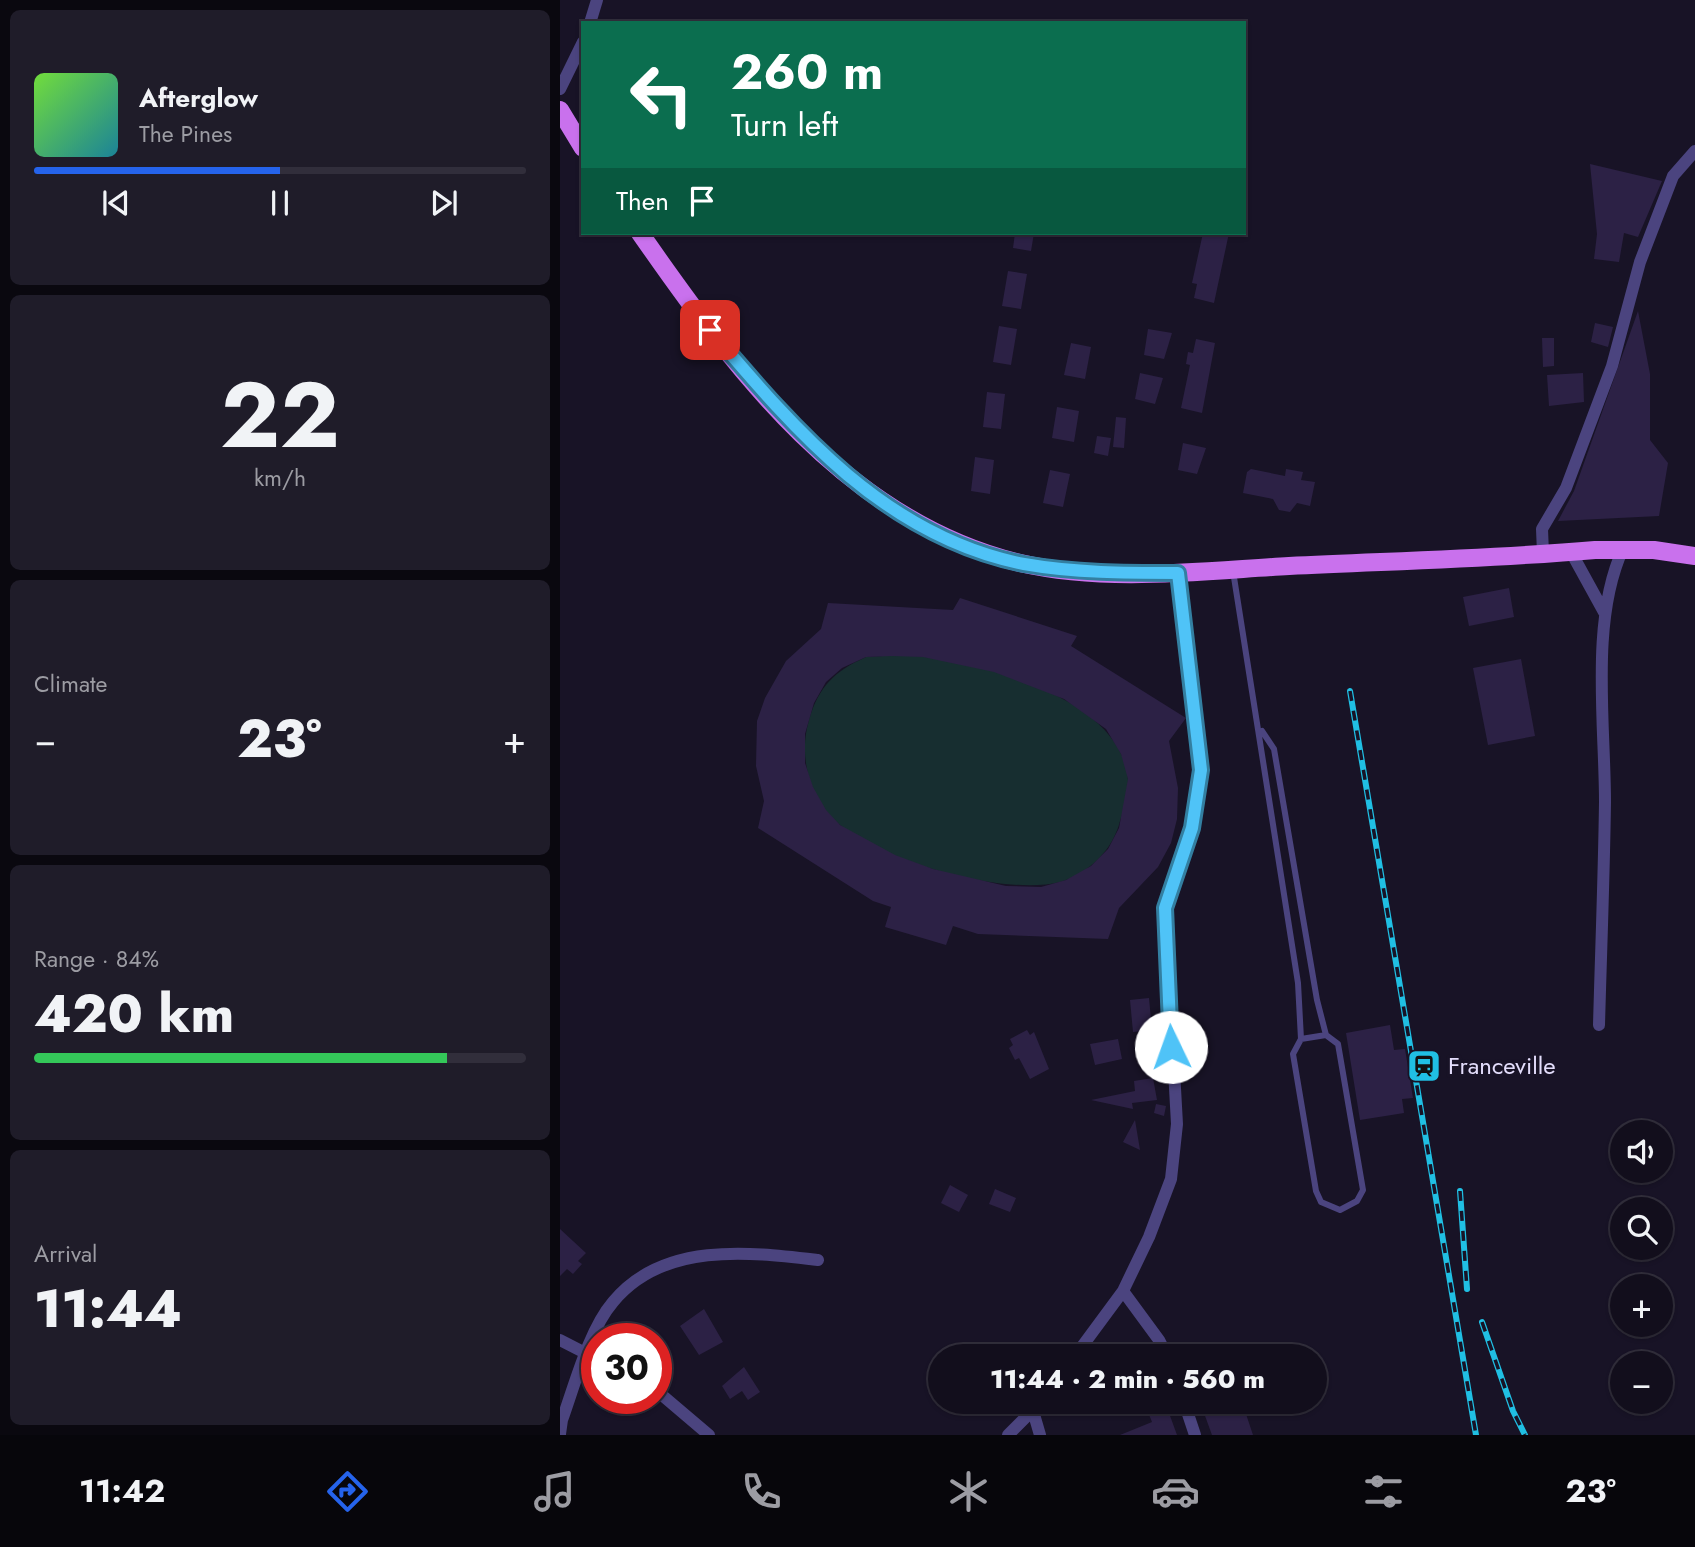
<!DOCTYPE html>
<meta charset="utf-8">
<style>
:root{--surface:#120e1c;--page:#1f1c29;--text:#f1f3f6;--muted:#9c9ca3;--line:#312e3b;--accent:#2563eb}
body{margin:0;font-family:Jost,sans-serif;background:var(--page);color:var(--text);height:100vh;display:flex;flex-direction:column;font-size:26px;white-space:nowrap}
*{box-sizing:border-box;margin:0}
p{font-size:23px;color:var(--muted)}
.icon{flex:none;width:38px;height:38px;fill:none;stroke:currentColor;stroke-width:2;stroke-linecap:round;stroke-linejoin:round}
.map{position:relative;flex:1;overflow:hidden}
.drawer{display:flex;flex-direction:column;gap:10px;padding:10px;background:#0a080f;width:560px}
.drawer>*{flex:none}
.banner{position:absolute;left:21px;top:21px;width:665px;height:214px;border-radius:0px;box-shadow:0 2px 5px #0004,0 0 0 2px var(--line);background:#0b6e4f;color:#fff;overflow:hidden}
.fabs{position:absolute;left:1050px;top:1120px;display:grid;gap:14px}
.fabs a{display:grid;place-items:center;width:63px;height:63px;border-radius:50%;background:var(--surface);box-shadow:0 2px 5px #0004,0 0 0 2px var(--line);font-size:35px}
.speed{position:absolute;left:21px;top:1323px;display:flex;gap:14px;font-size:35px;font-weight:700;text-align:center}
.speed>*{display:grid;place-content:center;width:91px;height:91px;border-radius:50%;background:var(--surface);box-shadow:0 2px 5px #0004,0 0 0 2px var(--line);line-height:1}
.speed .limit{border:10px solid #d22;background:#fff;color:#111}
.pin{position:absolute;display:grid;place-items:center;width:60px;height:60px;color:#fff;margin:-30px;border-radius:14px;box-shadow:0 4px 10px #0006}
.me{position:absolute;width:77px;margin:-38px;rotate:357deg;stroke-linejoin:round;filter:drop-shadow(0 0 5px #0008)}
.turn{display:flex;align-items:center;gap:24px;height:147px;padding:0 35px;font-size:32px}
.turn .icon{width:91px;height:91px;stroke-width:2.5}
.turn b{display:block;font-size:49px;line-height:60px}
.then{display:flex;align-items:center;height:66px;padding:0 35px;background:#0003;gap:14px;font-size:26px}
.big{font-size:52px;font-weight:800;line-height:1.1}
.drawer .card{flex:1;display:flex;flex-direction:column;justify-content:center;gap:10px;min-width:0;padding:0 24px;border-radius:10px;background:var(--page)}
.drawer .dial{align-items:center;gap:0}
.dial b{font-size:91px;line-height:1}
.song{display:flex;align-items:center;gap:21px}
.cover{width:84px;height:84px;border-radius:10px;background:linear-gradient(135deg,hsl(100 70% 55%),hsl(190 70% 35%))}
.played{height:7px;border-radius:4px;background:linear-gradient(90deg,var(--accent) 50%,var(--line) 50%)}
.keys{display:flex;justify-content:space-around;direction:ltr}
.heat{display:flex;justify-content:space-between;align-items:center;font-size:38px;direction:ltr}
.charge{height:10px;border-radius:5px;background:linear-gradient(90deg,#34c759 84%,var(--line) 0)}
.trip{position:absolute;left:368px;top:1344px;width:399px;height:70px;border-radius:35px;background:var(--surface);box-shadow:0 2px 5px #0004,0 0 0 2px var(--line);font-weight:800;line-height:70px;text-align:center}
.dock{display:flex;height:112px;justify-content:space-around;align-items:center;background:#07060b;color:var(--muted)}
.dock .icon{width:49px;height:49px}
.dock .active{color:var(--accent)}
.dock b{font-size:32px;color:var(--text)}
main{display:flex;flex:1;min-height:0}
.map>svg:first-child{display:block}
</style>
<main>
<section class="drawer">
<div class="card">
<div class="song"><i class="cover"></i><div><b>Afterglow</b><p>The Pines</p></div></div>
<div class="played"></div>
<div class="keys"><svg class="icon" aria-label="previous" viewBox="0 0 24 24"><path d="M18 5L8 12l10 7zM5 5v14"/></svg><svg class="icon" aria-label="pause" viewBox="0 0 24 24"><path d="M8 5v14M16 5v14"/></svg><svg class="icon" aria-label="next" viewBox="0 0 24 24"><path d="M6 5l10 7-10 7zM19 5v14"/></svg></div>
</div>
<div class="card dial"><b>22</b><p>km/h</p></div>
<div class="card"><p>Climate</p>
<div class="heat"><a>−</a><b class="big">23°</b><a>+</a></div>
</div>
<div class="card"><p>Range · 84%</p><b class="big">420 km</b><div class="charge"></div></div>
<div class="card"><p>Arrival</p><b class="big">11:44</b></div>
</section>
<div class="map">
<svg width="1135" height="1435" viewBox="0 0 1135 1435">
<rect width="100%" height="100%" fill="#181326"/>
<path fill="#172e30" d="M 306,657 C 326,656 346,655 365,657 C 428,664 563,701 568,780 C 568,793 564,809 560,821 C 553,850 528,874 500,882 C 442,897 302,858 265,810 C 246,783 240,751 249,720 C 259,686 275,671 306,657 Z"/>
<path fill="#2c2145" fill-rule="evenodd" d="M 1030,164 L 1102,181 L 1078,237 L 1064,233 L 1059,262 L 1034,259 L 1037,234 Z
M 455,233 L 474,233 L 471,251 L 453,248 Z
M 643,233 L 669,233 L 654,303 L 634,298 L 637,284 L 632,283 Z
M 448,271 L 467,274 L 461,309 L 442,306 Z
M 1078,311 L 1090,374 L 1090,440 L 1108,463 L 1099,516 L 998,521 L 1014,491 Z
M 1035,323 L 1053,327 L 1048,347 L 1031,342 Z
M 439,326 L 457,329 L 451,365 L 433,362 Z
M 588,329 L 612,333 L 604,359 L 584,355 Z
M 982,338 L 994,338 L 994,366 L 983,367 Z
M 636,339 L 655,343 L 642,413 L 621,408 L 630,365 L 626,364 L 628,352 L 633,353 Z
M 511,343 L 531,347 L 525,379 L 504,375 Z
M 580,373 L 603,378 L 595,404 L 575,399 Z
M 1023,373 L 1024,402 L 989,406 L 987,375 Z
M 427,392 L 445,394 L 441,429 L 423,427 Z
M 497,407 L 519,411 L 514,442 L 492,438 Z
M 556,417 L 566,418 L 564,448 L 553,447 Z
M 537,436 L 551,438 L 548,456 L 534,453 Z
M 623,443 L 646,448 L 637,474 L 618,470 Z
M 415,457 L 434,460 L 430,494 L 411,491 Z
M 691,469 L 725,476 L 726,469 L 743,472 L 741,480 L 755,482 L 750,506 L 737,503 L 730,512 L 719,510 L 713,499 L 683,493 L 687,472 Z
M 490,470 L 510,474 L 503,507 L 483,503 Z
M 949,588 L 954,617 L 909,626 L 903,597 Z
M 400,598 L 517,636 L 511,646 L 626,718 L 609,741 L 618,788 L 617,819 L 611,843 L 598,867 L 559,908 L 548,939 L 418,934 L 393,926 L 386,945 L 325,927 L 331,907 L 313,901 L 198,828 L 204,801 L 196,766 L 197,721 L 205,698 L 226,661 L 261,629 L 268,603 L 393,610 ZM 332,656 L 363,657 L 434,672 L 504,699 L 546,729 L 561,754 L 568,779 L 559,828 L 548,849 L 531,866 L 506,880 L 481,887 L 446,886 L 373,869 L 335,855 L 280,825 L 266,810 L 253,787 L 245,763 L 245,734 L 254,703 L 266,682 L 282,668 L 306,657 Z
M 961,659 L 975,736 L 928,745 L 913,668 Z
M 589,998 L 592,1030 L 573,1032 L 570,1000 Z
M 830,1025 L 834,1050 L 845,1049 L 853,1098 L 842,1099 L 844,1113 L 800,1120 L 786,1033 Z
M 467,1030 L 470,1035 L 474,1032 L 489,1069 L 470,1079 L 459,1058 L 455,1060 L 449,1048 L 453,1045 L 450,1039 Z
M 558,1039 L 562,1059 L 535,1065 L 530,1044 Z
M 593,1078 L 597,1100 L 572,1103 L 573,1109 L 531,1100 L 575,1091 L 574,1081 Z
M 596,1104 L 606,1106 L 604,1116 L 594,1113 Z
M 575,1120 L 580,1150 L 563,1142 Z
M 390,1185 L 408,1195 L 399,1212 L 381,1203 Z
M 435,1189 L 456,1198 L 450,1212 L 429,1204 Z
M 0,1229 L 26,1253 L 18,1261 L 22,1264 L 13,1274 L 7,1269 L 0,1276 Z
M 144,1309 L 163,1342 L 139,1355 L 120,1326 Z
M 184,1367 L 200,1392 L 188,1400 L 182,1391 L 170,1399 L 162,1386 Z
M 584,1402 L 605,1402 L 617,1435 L 560,1435 L 592,1422 Z
M 640,1402 L 672,1402 L 676,1411 L 684,1408 L 693,1435 L 652,1435 Z"/>
<g fill="none" stroke-linecap="round" stroke-linejoin="round">
<path stroke="#4b447f" stroke-width="6" d="M 673,571 L 738,983 L 741,1039 L 733,1054 L 756,1191 L 761,1202 L 780,1210 L 797,1201 L 803,1190 L 778,1044 L 766,1035 L 741,1039
M 702,731 L 714,749 L 757,1000 L 766,1035"/>
<path stroke="#4b447f" stroke-width="12" d="M 30,23 L 37,0
M 0,89 L 23,42
M 1011,552 L 1044,612
M 983,553 L 982,529 L 1006,488 L 1052,366 L 1080,262 L 1113,176 L 1135,151
M 1039,1025 C 1041,951 1044,876 1045,802 C 1045,724 1030,620 1063,549
M 563,1291 L 599,1340 L 607,1356
M 0,1340 L 37,1359
M 515,1356 L 563,1291 L 589,1237 L 611,1179 L 617,1124 L 605,908 L 632,828 L 641,770 L 618,573
M 96,1390 L 149,1435
M 624,1402 L 635,1435
M 473,1411 L 480,1435
M 0,1434 L 2,1420 C 15,1384 29,1330 53,1302 C 103,1241 190,1252 258,1260
M 448,1435 L 481,1402"/>
<path stroke="#c971ed" stroke-width="18" d="M 0,110 L 23,148
M 80,233 C 176,371 288,522 460,563 C 547,583 641,571 729,566 C 831,561 933,559 1035,550 L 1094,550 L 1135,556"/>
<defs>
<path id="rail" d="M 790,691 L 916,1435
M 900,1191 L 907,1289
M 922,1322 L 953,1411 L 965,1435"/>
</defs>
<use href="#rail" stroke="#20bfe3" stroke-width="6"/>
<use href="#rail" stroke="#181326" stroke-width="3.5" stroke-dasharray="10" stroke-linecap="butt"/>
</g>
<g fill="none" stroke-linecap="round" stroke-linejoin="round">
<defs>
<path id="route" d="M 150,330 C 236,431 326,537 464,564 C 515,573 566,573 618,573 L 641,770 L 632,828 L 605,908 L 611,1047"/>
</defs>
<use href="#route" stroke="#337fa1" stroke-width="18"/>
<use href="#route" stroke="#4fc3f7" stroke-width="12"/>
</g>
<defs>
<symbol id="station-square" viewBox="-11 -11 22 22"><rect x="-9" y="-9" width="18" height="18" rx="4" fill="#20bfe3" stroke="#181326"/><path d="M-3-6H3Q5-6 5-4V2Q5 4 3 4L4.5 6H3L1.5 4h-3L-3 6H-4.5L-3 4Q-5 4-5 2V-4Q-5-6-3-6ZM-3.5-4v3h7v-3ZM-3.5 1v1.5H-2V1ZM2 1v1.5H3.5V1Z" fill="#111"/></symbol>
</defs>
<g fill-rule="evenodd">
<use href="#station-square" x="845" y="1047" width="38" height="38"/>
</g>
<g text-anchor="middle" stroke-width="7" stroke-linejoin="round" paint-order="stroke">
<g font-size="24" fill="#e3ddfb" stroke="#181326" text-anchor="start">
<text x="888" y="1074">Franceville</text>
</g>
</g>
</svg>
<div class="fabs">
<a><svg class="icon" aria-label="sound" viewBox="0 0 24 24"><path d="M4 9h4l5-4v14l-5-4H4zM17 9q2 3 0 6"/></svg></a>
<a><svg class="icon" aria-label="search" viewBox="0 0 24 24"><circle cx="10" cy="10" r="6"/><path d="M15 15l6 6"/></svg></a>
<a>+</a>
<a>−</a>
</div>
<div class="speed"><div class="limit">30</div></div>
<div class="pin" style="left:150px;top:330px;background:#d93025"><svg class="icon" aria-label="arrive" viewBox="0 0 24 24"><path d="M6 21V4h12l-3 4 3 4H6"/></svg></div>
<svg class="me" style="left:611px;top:1047px" viewBox="-20 -20 40 40"><circle r="19" fill="#fff"/><path d="M0-13L10 11 0 6-10 11z" fill="#4fc3f7"/></svg>
<div class="trip">11:44 · 2 min · 560 m</div>
<div class="banner">
<div class="turn"><svg class="icon" aria-label="left" viewBox="0 0 24 24"><path d="M17 20v-9H6M10 6l-5 5 5 5"/></svg><div><b>260 m</b>Turn left</div></div>
<div class="then">Then<svg class="icon" aria-label="arrive" viewBox="0 0 24 24"><path d="M6 21V4h12l-3 4 3 4H6"/></svg></div>
</div>
</div>
</main>
<nav class="dock">
<b>11:42</b>
<svg class="icon active" aria-label="directions" viewBox="0 0 24 24"><path d="M12 3l9 9-9 9-9-9zM9 14v-3h6M13 9l2 2-2 2"/></svg>
<svg class="icon" aria-label="music" viewBox="0 0 24 24"><path d="M9 18V5l10-2v13"/><circle cx="6" cy="18" r="3"/><circle cx="16" cy="16" r="3"/></svg>
<svg class="icon" aria-label="phone" viewBox="0 0 24 24"><path d="M5 4h4l2 5-3 2q2 4 5 5l2-3 5 2v4C11 20 4 13 5 4z"/></svg>
<svg class="icon" aria-label="climate" viewBox="0 0 24 24"><path d="M12 3v18M4 7l16 10M4 17L20 7"/></svg>
<svg class="icon" aria-label="car" viewBox="0 0 24 24"><path d="M5 17H2v-5l4-1 3-4h7l3 4 3 1v5h-3M9 17h6M6 11h13"/><circle cx="7" cy="17" r="2"/><circle cx="17" cy="17" r="2"/></svg>
<svg class="icon" aria-label="filters" viewBox="0 0 24 24"><path d="M4 7h16M4 17h16"/><circle cx="9" cy="7" r="2"/><circle cx="15" cy="17" r="2"/></svg>
<b>23°</b>
</nav>
